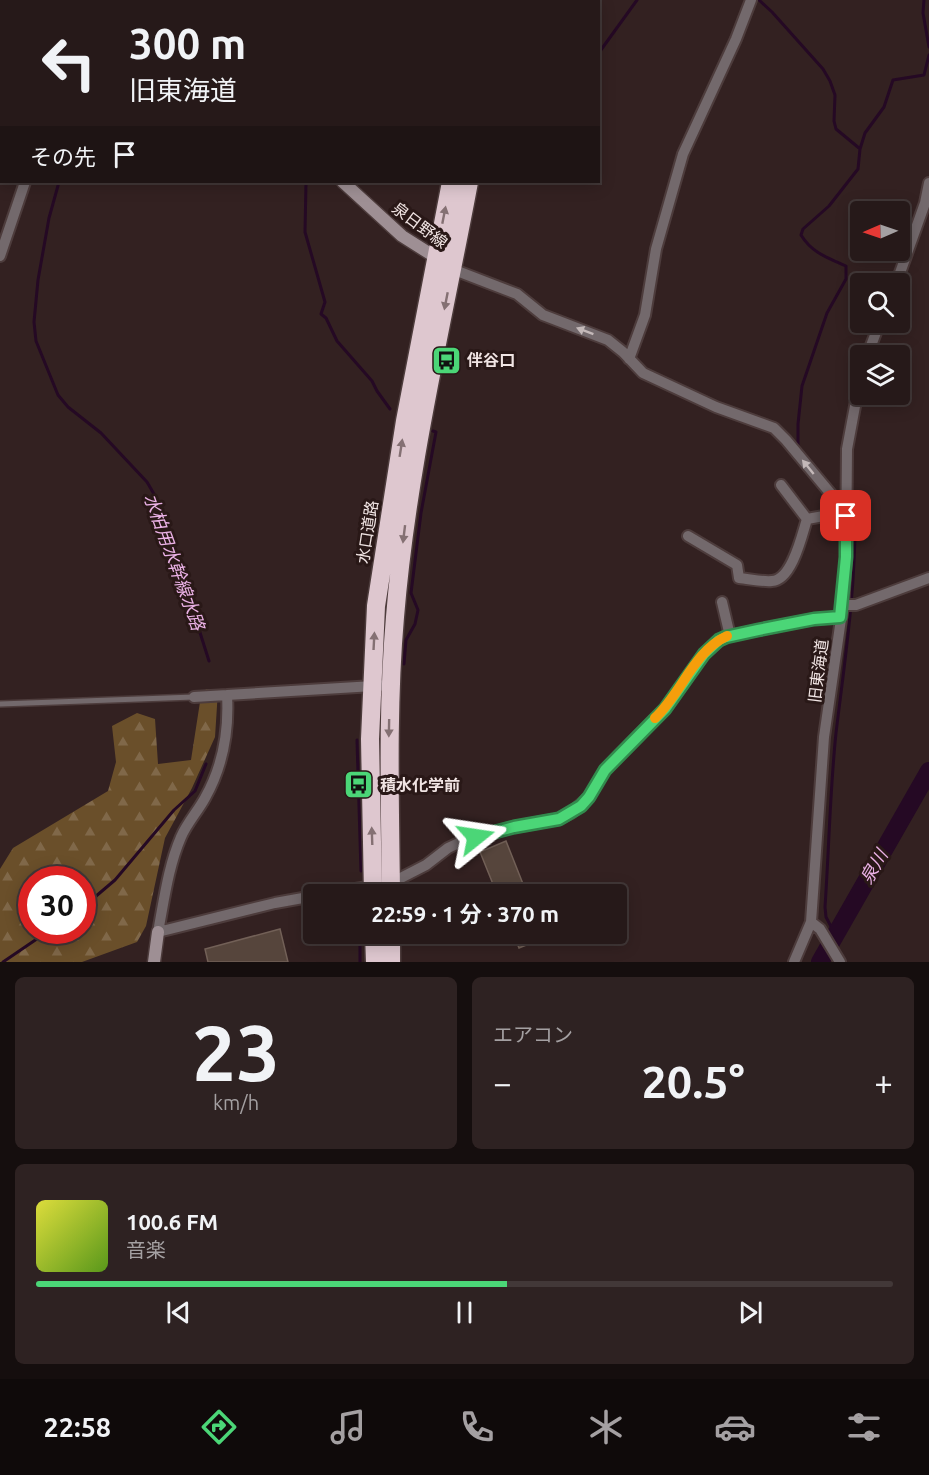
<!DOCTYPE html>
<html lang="ja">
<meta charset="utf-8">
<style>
:root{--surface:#261919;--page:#2e2222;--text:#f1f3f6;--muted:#a4a0a2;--line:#423838;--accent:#4bd677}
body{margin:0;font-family:Ubuntu,"Noto Sans JP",sans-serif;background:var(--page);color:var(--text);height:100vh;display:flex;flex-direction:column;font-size:22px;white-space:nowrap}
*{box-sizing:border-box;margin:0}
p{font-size:20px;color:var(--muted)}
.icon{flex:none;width:33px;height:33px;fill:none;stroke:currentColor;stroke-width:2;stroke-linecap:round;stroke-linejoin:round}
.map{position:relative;height:962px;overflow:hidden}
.drawer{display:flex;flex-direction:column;gap:15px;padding:15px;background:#150e0e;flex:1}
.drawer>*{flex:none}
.hud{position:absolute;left:0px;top:0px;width:600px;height:183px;box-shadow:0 3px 15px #0003,0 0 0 2px var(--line);background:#261919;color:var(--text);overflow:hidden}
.needle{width:39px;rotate:268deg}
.buttons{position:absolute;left:850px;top:201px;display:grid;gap:12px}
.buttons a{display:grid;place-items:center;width:60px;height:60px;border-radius:6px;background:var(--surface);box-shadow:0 3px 15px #0003,0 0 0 2px var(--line);font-size:30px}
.speed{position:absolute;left:18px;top:866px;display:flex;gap:12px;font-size:30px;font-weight:700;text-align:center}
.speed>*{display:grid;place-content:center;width:78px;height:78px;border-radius:50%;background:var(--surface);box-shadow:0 3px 15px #0003,0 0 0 2px var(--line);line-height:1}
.speed .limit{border:9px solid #d22;background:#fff;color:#111}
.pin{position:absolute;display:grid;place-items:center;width:51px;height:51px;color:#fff;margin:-26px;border-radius:12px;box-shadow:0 3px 9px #0006}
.me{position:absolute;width:66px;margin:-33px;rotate:75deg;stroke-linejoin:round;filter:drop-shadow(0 0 4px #0008)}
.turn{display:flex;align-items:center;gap:21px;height:126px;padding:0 30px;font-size:27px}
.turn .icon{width:78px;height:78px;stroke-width:2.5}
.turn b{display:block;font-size:42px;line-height:51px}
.then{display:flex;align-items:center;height:57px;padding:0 30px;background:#0003;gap:12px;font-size:22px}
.big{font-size:45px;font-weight:700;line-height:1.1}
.drawer .card{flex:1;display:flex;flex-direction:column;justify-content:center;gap:9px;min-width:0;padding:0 21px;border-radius:9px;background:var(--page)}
.drawer .dial{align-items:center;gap:0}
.dial b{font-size:78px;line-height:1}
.song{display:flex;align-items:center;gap:18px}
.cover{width:72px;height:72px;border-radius:9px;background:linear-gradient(135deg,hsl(60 70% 55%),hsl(90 70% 35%))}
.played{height:6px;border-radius:3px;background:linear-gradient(90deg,var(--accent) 55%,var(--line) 55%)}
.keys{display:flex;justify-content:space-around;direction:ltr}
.heat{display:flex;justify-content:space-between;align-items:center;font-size:33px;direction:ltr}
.drawer .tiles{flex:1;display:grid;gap:15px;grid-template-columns:1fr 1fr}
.card:last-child{grid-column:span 2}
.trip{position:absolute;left:303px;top:884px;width:324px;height:60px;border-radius:6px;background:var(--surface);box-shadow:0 3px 15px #0003,0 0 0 2px var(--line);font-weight:700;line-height:60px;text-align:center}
.tab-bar{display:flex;height:96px;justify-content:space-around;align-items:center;background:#0f0a0a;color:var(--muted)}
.tab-bar .icon{width:42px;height:42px}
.tab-bar .selected{color:var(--accent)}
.tab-bar b{font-size:27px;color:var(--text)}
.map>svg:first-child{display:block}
</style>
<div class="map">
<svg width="929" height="962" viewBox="0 0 929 962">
<defs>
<pattern id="forest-firs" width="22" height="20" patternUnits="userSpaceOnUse" patternTransform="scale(1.5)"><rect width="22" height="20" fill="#6a4f2a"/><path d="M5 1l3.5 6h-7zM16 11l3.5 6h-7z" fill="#806849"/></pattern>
</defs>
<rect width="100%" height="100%" fill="#332121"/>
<path fill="url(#forest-firs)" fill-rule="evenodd" d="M 206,689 L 218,690 L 215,737 L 192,788 L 165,838 L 146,926 L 137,942 L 82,962 L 0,962 L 0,869 L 13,848 L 108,791 L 116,762 L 112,726 L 137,713 L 155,719 L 158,764 L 191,760 L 200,702 ZM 32,879 L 82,879 L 82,930 L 32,930 Z"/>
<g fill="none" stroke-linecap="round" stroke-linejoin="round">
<path stroke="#250924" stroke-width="3" d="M 759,0 L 772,12 L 823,69 L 830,81 L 835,95 L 834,121 L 836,129 L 859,148
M 924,0 L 923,13 L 929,47
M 309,2 L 309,0
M 598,54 L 637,0
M 59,182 L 49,218 L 38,280 L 34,322 L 36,341 L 58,395 L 68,407 L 101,433 L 147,482 L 154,494 L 165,522 L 209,661
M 306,182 L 305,232 L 325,302 L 321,314 L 326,318 L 337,341 L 372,381 L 377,391 L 390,409
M 798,448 L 798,424 L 802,386 L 827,313 L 846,279 L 846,266 C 828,258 812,253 801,235 L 803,229 L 829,206 L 858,169 L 860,149 L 865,133 L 884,107 L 893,80 L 924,75 L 929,55
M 404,664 L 406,640 L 415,624 L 418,610 L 411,593 L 421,513 L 436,432 L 433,431
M 357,740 L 361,871
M 82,908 L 115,880 L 174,810 L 195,791 L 206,764
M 360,933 L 360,962
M 836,936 L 826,917 L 825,907 C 829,849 830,790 836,733 C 845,659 856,587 855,513 L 849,508
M 3,962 L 50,930"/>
<path stroke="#250924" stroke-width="18" d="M 820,962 L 929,771"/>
</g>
<path fill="#56453c" stroke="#726057" stroke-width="1.5" d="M 506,841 L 527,894 L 497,894 L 480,852 Z
M 280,929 L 288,962 L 208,962 L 205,949 Z
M 513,933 L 556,933 L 519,948 Z"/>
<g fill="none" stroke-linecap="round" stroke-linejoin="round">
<defs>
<path id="lane" d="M 0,704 L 194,697"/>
<path id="street" d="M 203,0 L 211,2
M 88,2 L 89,0
M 104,2 L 105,0
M 149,2 L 150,0
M 184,2 L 185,0
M 0,256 L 25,182
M 452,269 L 517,294 L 543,315 L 608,340 L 623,352 L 643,373 L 716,407 L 774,428 L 786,440 L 846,512
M 896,284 L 925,203 L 929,183
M 867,356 L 880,322
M 629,359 L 645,315 L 656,249 L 683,154 L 736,39 L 751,0
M 781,485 L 807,519
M 688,536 L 737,565 L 739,578 C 750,579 762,582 772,581 C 792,580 802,535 807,519 L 846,512
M 722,602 L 730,636
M 843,605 L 856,605 L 929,578
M 227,695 C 229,730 223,766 205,798 C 198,811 187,823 181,837 C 168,867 164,901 158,932 L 275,903 L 314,896
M 194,697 L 390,685
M 326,894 L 391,883 L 426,865 L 448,848 L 465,840 L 514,827 L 559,819 L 571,813 L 589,797 L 605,770 L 619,755 L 665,709 L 704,654 L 719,641 L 726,637 L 758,630 L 814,619 L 840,617
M 811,922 L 820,929 L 840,962
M 794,962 L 811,922 L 824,737 L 843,605 L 846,557 L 847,449 L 861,374"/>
<path id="secondary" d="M 1,0 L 5,2
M 293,2 L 293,0
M 343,182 L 402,236 L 440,260
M 154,962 L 158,932"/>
<path id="highway" d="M 487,2 L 487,0
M 503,2 L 504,0
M 373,894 L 370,739 L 376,606 L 405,421 L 451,182
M 391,894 C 390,801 387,709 395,617 C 407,470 442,326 469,182
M 374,933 L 375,962
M 391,933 L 391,962"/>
</defs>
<use href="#lane" stroke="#4d3c3c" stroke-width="8"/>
<use href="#street" stroke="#4d3c3c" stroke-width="14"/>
<use href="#secondary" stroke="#4d3c3c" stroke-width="15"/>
<use href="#highway" stroke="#4d3c3c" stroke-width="21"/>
<use href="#lane" stroke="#73696c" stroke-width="5"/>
<use href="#street" stroke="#73696c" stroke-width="10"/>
<use href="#secondary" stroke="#9e8f94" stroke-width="12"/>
<use href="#highway" stroke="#dec7cf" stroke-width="18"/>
</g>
<defs><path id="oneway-solid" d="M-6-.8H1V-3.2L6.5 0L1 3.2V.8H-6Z" transform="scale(1.5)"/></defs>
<g fill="#847073">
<use href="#oneway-solid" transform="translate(444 215) rotate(-79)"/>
<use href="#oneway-solid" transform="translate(446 301) rotate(101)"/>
<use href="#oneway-solid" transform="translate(401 448) rotate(-81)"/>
<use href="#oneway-solid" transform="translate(404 534) rotate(97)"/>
<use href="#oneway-solid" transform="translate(374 641) rotate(-87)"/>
<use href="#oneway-solid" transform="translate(389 728) rotate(91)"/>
<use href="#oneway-solid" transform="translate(372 836) rotate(-92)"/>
</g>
<g fill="#c4b9b9">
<use href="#oneway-solid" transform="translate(585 331) rotate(-159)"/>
<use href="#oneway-solid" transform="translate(808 467) rotate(-129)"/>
</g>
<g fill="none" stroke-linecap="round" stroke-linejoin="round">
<defs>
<path id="route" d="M 476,837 L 514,827 L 559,819 L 581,806 L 589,797 L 605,770 L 665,709 L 704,654 L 719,640 L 726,637 L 758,630 L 814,619 L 840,617 L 846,557 L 846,516"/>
</defs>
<use href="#route" stroke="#318b4d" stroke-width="15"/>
<use href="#route" stroke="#4bd677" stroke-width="10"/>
<path stroke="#f59e0b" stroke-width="10" d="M 655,718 C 681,694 694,651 727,636"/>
</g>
<defs>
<symbol id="bus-square" viewBox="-11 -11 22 22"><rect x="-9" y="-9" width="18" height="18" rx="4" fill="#4bd677" stroke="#291817"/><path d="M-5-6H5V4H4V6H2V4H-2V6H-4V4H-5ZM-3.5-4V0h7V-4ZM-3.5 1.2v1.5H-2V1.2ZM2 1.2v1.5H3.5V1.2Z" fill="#111"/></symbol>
</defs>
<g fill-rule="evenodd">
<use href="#bus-square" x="430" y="344" width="33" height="33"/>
<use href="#bus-square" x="342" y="768" width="33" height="33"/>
</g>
<g text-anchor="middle" stroke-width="6" stroke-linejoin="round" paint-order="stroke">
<g font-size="16" fill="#f0e4e3" stroke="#291817">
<text transform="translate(420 225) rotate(37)" y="6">泉日野線</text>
<text transform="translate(367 532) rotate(-81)" y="6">水口道路</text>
<text transform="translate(818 671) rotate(-83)" y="6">旧東海道</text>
</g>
<g font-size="16" font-weight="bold" fill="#f0e4e3" stroke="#291817" text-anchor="start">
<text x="467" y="366">伴谷口</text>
<text x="380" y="791">積水化学前</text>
</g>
<g font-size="18" font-style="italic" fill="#eab1e5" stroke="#291817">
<text transform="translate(174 562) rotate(70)" y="6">水柏用水幹線水路</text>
<text transform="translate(874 867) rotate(-60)" y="6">泉川</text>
</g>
</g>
</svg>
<div class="buttons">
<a><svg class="needle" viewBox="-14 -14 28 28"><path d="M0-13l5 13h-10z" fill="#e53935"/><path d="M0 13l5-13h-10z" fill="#a4a0a2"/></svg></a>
<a><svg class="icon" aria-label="search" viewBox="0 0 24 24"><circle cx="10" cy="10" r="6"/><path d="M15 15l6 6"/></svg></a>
<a><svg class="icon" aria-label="layers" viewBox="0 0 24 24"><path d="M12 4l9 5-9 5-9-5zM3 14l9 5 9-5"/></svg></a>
</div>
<div class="speed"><div class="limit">30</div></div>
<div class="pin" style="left:846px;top:516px;background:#d93025"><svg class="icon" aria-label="arrive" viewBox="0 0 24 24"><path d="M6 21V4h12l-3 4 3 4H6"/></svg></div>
<svg class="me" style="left:476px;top:837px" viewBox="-20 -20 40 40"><path d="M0-17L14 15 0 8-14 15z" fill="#4bd677" stroke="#fff" stroke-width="4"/></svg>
<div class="trip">22:59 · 1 分 · 370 m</div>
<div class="hud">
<div class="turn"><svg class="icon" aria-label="left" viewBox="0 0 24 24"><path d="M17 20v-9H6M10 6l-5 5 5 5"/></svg><div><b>300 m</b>旧東海道</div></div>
<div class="then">その先<svg class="icon" aria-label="arrive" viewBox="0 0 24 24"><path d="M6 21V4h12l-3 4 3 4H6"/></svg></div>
</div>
</div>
<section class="drawer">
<div class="tiles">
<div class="card dial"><b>23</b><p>km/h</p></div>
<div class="card"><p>エアコン</p>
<div class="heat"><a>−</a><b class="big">20.5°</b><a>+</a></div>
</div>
<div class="card">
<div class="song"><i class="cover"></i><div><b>100.6 FM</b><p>音楽</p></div></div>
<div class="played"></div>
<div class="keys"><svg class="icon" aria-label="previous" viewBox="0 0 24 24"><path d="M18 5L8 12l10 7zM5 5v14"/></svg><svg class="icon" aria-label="pause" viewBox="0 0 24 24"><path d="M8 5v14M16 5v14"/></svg><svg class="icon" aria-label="next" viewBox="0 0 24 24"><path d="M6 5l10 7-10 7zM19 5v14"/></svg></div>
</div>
</div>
</section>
<nav class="tab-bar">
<b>22:58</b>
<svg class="icon selected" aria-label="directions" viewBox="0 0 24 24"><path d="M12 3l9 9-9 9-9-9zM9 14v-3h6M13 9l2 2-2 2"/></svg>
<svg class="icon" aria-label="music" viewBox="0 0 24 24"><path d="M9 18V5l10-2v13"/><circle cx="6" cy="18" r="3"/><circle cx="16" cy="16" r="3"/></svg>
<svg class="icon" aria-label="phone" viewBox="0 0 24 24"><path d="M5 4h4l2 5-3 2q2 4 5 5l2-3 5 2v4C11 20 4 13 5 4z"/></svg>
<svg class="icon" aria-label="climate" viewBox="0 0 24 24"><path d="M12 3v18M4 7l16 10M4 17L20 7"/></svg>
<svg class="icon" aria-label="car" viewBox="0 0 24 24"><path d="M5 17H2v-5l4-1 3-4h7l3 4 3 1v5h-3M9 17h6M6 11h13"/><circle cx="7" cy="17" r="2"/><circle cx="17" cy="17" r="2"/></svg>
<svg class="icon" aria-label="filters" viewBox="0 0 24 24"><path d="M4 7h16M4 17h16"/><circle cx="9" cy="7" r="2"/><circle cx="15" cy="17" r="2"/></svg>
</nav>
